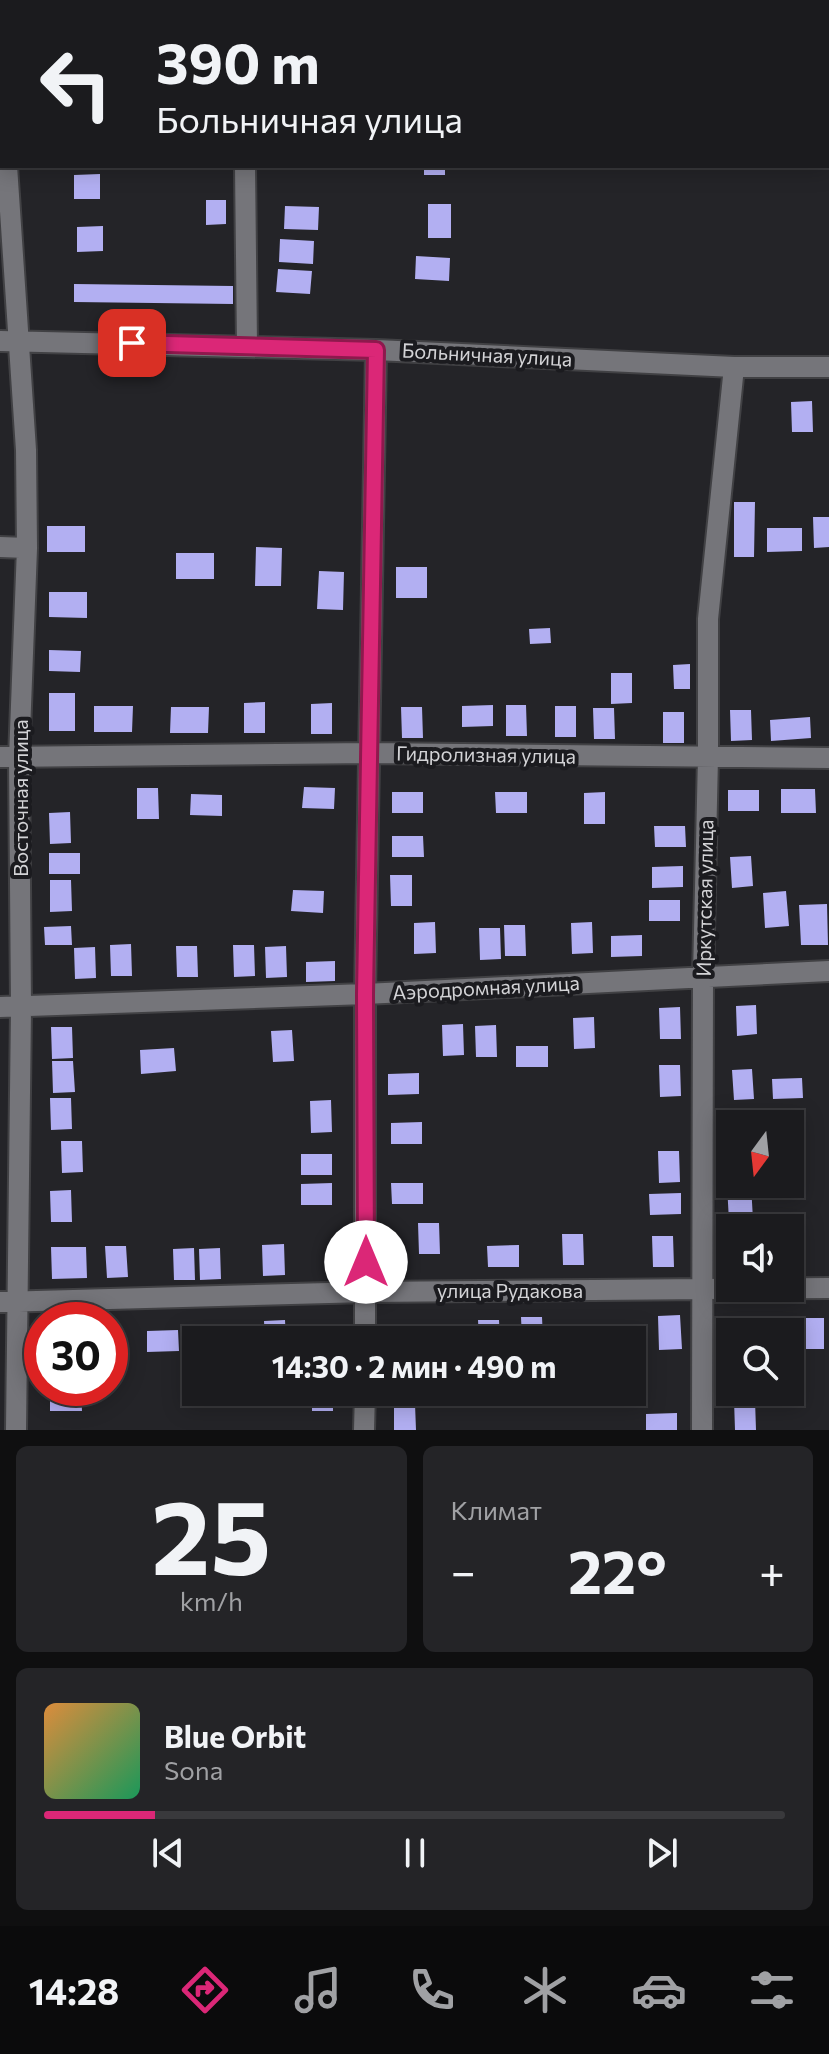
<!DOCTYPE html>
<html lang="ru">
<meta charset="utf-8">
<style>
:root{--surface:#1b1b1e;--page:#242427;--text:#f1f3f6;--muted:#a0a1a4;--line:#39393c;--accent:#db2777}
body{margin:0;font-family:Commissioner,sans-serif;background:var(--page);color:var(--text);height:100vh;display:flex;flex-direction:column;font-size:30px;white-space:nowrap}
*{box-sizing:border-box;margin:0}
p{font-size:26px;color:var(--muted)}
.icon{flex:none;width:44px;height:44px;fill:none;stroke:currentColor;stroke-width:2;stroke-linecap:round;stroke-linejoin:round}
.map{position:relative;height:1430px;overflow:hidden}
.sheet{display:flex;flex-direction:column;gap:16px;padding:16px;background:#0f0f10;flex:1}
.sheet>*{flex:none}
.guide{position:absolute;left:0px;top:0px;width:830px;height:168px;box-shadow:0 4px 20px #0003,0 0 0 2px var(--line);background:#1b1b1e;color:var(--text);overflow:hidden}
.needle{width:52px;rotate:195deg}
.buttons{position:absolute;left:716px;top:1110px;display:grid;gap:16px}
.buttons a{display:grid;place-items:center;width:88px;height:88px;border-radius:0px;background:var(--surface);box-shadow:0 4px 20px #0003,0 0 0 2px var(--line);font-size:40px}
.speed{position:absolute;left:24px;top:1302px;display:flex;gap:16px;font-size:40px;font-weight:700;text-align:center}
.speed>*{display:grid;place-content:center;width:104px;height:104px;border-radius:50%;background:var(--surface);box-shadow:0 4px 20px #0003,0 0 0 2px var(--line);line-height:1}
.speed .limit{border:12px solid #d22;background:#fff;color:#111}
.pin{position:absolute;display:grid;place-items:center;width:68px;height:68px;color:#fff;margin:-34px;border-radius:16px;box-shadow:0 4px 12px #0006}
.me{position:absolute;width:88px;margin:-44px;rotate:0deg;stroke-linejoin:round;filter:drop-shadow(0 0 6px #0008)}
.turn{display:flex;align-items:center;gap:28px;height:168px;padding:0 24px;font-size:36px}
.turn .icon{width:104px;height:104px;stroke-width:2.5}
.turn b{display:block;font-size:56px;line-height:68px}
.big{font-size:60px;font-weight:700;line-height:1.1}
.sheet .tile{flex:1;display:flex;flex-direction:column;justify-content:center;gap:12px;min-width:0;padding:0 28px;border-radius:12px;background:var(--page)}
.sheet .dial{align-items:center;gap:0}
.dial b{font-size:104px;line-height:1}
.song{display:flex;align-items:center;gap:24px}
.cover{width:96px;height:96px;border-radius:12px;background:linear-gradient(135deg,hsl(30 70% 55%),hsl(150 70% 35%))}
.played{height:8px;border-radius:4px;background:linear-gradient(90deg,var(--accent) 15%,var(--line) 15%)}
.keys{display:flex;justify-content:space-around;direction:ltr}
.heat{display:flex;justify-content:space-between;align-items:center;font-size:44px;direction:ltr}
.sheet .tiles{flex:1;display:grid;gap:16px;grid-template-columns:1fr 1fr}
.tile:last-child{grid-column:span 2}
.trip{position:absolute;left:182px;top:1326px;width:464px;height:80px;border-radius:0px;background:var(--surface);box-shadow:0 4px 20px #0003,0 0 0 2px var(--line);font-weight:700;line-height:80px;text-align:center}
.dock{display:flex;height:128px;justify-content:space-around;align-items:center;background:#0b0b0c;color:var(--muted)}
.dock .icon{width:56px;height:56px}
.dock .current{color:var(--accent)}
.dock b{font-size:36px;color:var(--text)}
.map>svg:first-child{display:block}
</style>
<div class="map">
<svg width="829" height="1430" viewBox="0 0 829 1430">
<rect width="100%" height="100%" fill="#242428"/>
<path fill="#b2aff2" d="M 424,166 L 445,166 L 445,175 L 424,175 Z
M 100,174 L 100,199 L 74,199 L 74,175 Z
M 206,200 L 226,200 L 226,224 L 206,225 Z
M 428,204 L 451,204 L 451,238 L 428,238 Z
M 285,206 L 319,207 L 318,230 L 284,229 Z
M 103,226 L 103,251 L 77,252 L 77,227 Z
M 280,239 L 314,241 L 313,264 L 279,262 Z
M 416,256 L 450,258 L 449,281 L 415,279 Z
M 278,269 L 312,271 L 310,294 L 276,292 Z
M 74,284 L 233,286 L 233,304 L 74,302 Z
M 812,401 L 813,432 L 792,432 L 791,402 Z
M 734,502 L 755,502 L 754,557 L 734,557 Z
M 813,517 L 829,517 L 829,547 L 814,548 Z
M 47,526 L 85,526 L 85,552 L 47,552 Z
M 767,528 L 802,528 L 802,551 L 767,552 Z
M 256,547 L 282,548 L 281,586 L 255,586 Z
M 176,553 L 214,553 L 214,579 L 176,579 Z
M 396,567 L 427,567 L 427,598 L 396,598 Z
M 319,571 L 344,572 L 343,610 L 317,609 Z
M 49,592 L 87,592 L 87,618 L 49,617 Z
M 550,628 L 551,643 L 530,644 L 529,629 Z
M 49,650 L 81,651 L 80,672 L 49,671 Z
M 690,664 L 690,689 L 674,689 L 673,665 Z
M 611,673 L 632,673 L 632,703 L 611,704 Z
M 49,693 L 75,693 L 75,731 L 49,731 Z
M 265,702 L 265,733 L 244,733 L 244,703 Z
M 332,703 L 332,734 L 311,734 L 311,704 Z
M 493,705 L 493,726 L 462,727 L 462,706 Z
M 506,705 L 526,705 L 527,736 L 506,736 Z
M 94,706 L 133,706 L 132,732 L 94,732 Z
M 555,706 L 576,706 L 576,737 L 555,737 Z
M 171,707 L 209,707 L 208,733 L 170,733 Z
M 401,707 L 422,707 L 423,738 L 402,738 Z
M 593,708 L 614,708 L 615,739 L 594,739 Z
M 730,710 L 751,710 L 752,740 L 731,741 Z
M 663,712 L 684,712 L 684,743 L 663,743 Z
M 810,717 L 811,738 L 771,741 L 770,720 Z
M 304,787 L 335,788 L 334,809 L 302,808 Z
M 137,788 L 158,788 L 159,819 L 137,819 Z
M 781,789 L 815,789 L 816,813 L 781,813 Z
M 728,790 L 759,790 L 759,811 L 728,811 Z
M 392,792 L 423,792 L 423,813 L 392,813 Z
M 495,792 L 527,792 L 527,813 L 496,813 Z
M 605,792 L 605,824 L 584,824 L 584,793 Z
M 191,794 L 222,795 L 222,816 L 190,815 Z
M 70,812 L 71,843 L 50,844 L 49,813 Z
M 654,826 L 685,826 L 686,847 L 655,847 Z
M 392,836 L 423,836 L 424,857 L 392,857 Z
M 49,853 L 80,853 L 80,874 L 49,874 Z
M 751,856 L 753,886 L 732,888 L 730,857 Z
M 683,866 L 683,887 L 652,888 L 652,867 Z
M 390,875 L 412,875 L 412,906 L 391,906 Z
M 50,880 L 71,880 L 72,911 L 50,912 Z
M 293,890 L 324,891 L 323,913 L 291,911 Z
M 786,891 L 789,926 L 765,928 L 763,893 Z
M 649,900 L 680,900 L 680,921 L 649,921 Z
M 827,904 L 828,945 L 801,945 L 799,905 Z
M 435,922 L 436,953 L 414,954 L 414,923 Z
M 592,922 L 593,953 L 572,954 L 571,923 Z
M 504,925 L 525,925 L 526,956 L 505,956 Z
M 71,926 L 72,945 L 45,945 L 44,927 Z
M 479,928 L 500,928 L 501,959 L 480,960 Z
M 642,935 L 642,956 L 611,957 L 611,936 Z
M 131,944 L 132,976 L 111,976 L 110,945 Z
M 233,945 L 254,945 L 255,976 L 234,977 Z
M 176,946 L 197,946 L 198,977 L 177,977 Z
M 286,946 L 287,977 L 266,978 L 265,947 Z
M 95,947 L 96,978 L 75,979 L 74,948 Z
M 335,961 L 335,981 L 306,982 L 306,962 Z
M 756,1005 L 757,1034 L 737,1036 L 736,1006 Z
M 680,1007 L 681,1039 L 660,1039 L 659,1008 Z
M 594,1017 L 595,1048 L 574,1049 L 573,1018 Z
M 463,1024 L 464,1055 L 443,1056 L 442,1025 Z
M 496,1025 L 497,1057 L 476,1057 L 475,1026 Z
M 51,1027 L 72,1027 L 73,1058 L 52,1059 Z
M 292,1030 L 294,1061 L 273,1062 L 271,1031 Z
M 516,1046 L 548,1046 L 548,1067 L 516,1067 Z
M 174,1048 L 176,1071 L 141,1074 L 140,1050 Z
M 52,1061 L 73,1061 L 75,1092 L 53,1093 Z
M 659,1065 L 680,1065 L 681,1096 L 660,1097 Z
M 752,1069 L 754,1099 L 734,1100 L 732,1070 Z
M 419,1073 L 419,1094 L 388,1095 L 388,1074 Z
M 802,1078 L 803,1098 L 773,1099 L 772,1079 Z
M 50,1098 L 71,1098 L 72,1129 L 51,1130 Z
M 331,1100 L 332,1132 L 311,1133 L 310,1101 Z
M 422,1122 L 422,1144 L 391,1144 L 391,1123 Z
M 61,1141 L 82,1141 L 83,1172 L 62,1173 Z
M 658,1151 L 679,1151 L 680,1182 L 659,1183 Z
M 301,1154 L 332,1154 L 332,1175 L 301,1175 Z
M 332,1183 L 332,1205 L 301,1205 L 301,1184 Z
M 391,1183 L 423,1183 L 423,1204 L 392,1204 Z
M 751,1184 L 753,1220 L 729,1221 L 727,1185 Z
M 71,1190 L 72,1222 L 51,1222 L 50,1191 Z
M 681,1193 L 681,1214 L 650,1215 L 649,1194 Z
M 418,1223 L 439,1223 L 440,1254 L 419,1254 Z
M 803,1225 L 804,1255 L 790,1255 L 790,1226 Z
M 562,1234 L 583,1234 L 584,1265 L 563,1265 Z
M 652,1236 L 673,1236 L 674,1267 L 653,1267 Z
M 284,1244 L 285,1275 L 263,1276 L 262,1245 Z
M 519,1245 L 519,1267 L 488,1267 L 487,1246 Z
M 105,1246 L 126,1246 L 128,1277 L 107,1278 Z
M 51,1247 L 86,1247 L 87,1278 L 52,1279 Z
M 194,1248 L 195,1280 L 174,1280 L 173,1249 Z
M 220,1248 L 221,1279 L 200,1280 L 199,1249 Z
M 680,1315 L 682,1349 L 659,1350 L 658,1316 Z
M 521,1317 L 542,1317 L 543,1340 L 522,1340 Z
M 803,1318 L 824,1318 L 824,1349 L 803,1349 Z
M 285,1320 L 286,1340 L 265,1340 L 264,1321 Z
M 478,1320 L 499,1320 L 500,1340 L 479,1340 Z
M 623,1324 L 624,1340 L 603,1340 L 602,1325 Z
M 258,1327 L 259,1340 L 238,1340 L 237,1328 Z
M 178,1330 L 179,1351 L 147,1352 L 147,1331 Z
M 217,1334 L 217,1340 L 196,1340 L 196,1335 Z
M 81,1389 L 82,1411 L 50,1411 L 50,1390 Z
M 312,1392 L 333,1392 L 333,1411 L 312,1411 Z
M 734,1400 L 755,1400 L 756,1430 L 735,1430 Z
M 394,1404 L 415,1404 L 416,1430 L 394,1430 Z
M 677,1413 L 677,1430 L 646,1430 L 646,1414 Z"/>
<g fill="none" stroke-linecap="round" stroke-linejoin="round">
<defs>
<path id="minor" d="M 243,0 L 243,2
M 0,55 L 2,80
M 7,166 L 26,450 L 27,548 L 19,758 L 21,1008 L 16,1430
M 245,166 L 247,346
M 0,341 L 376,350 L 734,367 L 829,367
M 0,547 L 27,548
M 0,757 L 368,753 L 829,758
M 0,1007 L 365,994 L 829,971
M 0,1302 L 366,1292 L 829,1288
M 365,1340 L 365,994 L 376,350
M 364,1430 L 365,1392
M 702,1430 L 703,976 L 708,757 L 708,619 L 734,367"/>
</defs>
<use href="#minor" stroke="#414144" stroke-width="24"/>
<use href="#minor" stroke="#75757a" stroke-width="20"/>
</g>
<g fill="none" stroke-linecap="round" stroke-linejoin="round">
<defs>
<path id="route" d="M 132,343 L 376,350 L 365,994 L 366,1262"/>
</defs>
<use href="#route" stroke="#8e194d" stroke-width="20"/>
<use href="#route" stroke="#db2777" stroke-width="14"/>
</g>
<g text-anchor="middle" stroke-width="8" stroke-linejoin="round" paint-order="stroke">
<g font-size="20" fill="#d3d3d6" stroke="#1b1b1f">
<text transform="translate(487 355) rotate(3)" y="7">Больничная улица</text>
<text transform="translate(486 755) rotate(1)" y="7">Гидролизная улица</text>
<text transform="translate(21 798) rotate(-90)" y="7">Восточная улица</text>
<text transform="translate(705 898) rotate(-89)" y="7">Иркутская улица</text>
<text transform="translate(486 988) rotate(-3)" y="7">Аэродромная улица</text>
<text x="510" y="1298">улица Рудакова</text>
</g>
</g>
</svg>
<div class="buttons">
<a><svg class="needle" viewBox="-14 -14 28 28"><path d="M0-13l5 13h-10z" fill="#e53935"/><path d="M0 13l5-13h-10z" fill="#a0a1a4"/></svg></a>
<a><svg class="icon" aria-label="sound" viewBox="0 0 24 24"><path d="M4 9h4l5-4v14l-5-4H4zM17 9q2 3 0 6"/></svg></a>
<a><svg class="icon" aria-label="search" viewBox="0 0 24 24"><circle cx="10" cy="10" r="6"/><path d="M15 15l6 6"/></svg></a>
</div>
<div class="speed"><div class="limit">30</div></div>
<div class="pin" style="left:132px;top:343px;background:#d93025"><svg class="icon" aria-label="arrive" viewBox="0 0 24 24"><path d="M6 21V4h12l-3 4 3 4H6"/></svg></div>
<svg class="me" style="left:366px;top:1262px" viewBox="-20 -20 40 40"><circle r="19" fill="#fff"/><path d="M0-13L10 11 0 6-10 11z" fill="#db2777"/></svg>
<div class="trip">14:30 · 2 мин · 490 m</div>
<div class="guide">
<div class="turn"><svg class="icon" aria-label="left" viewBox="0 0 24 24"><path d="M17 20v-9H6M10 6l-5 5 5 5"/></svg><div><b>390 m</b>Больничная улица</div></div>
</div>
</div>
<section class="sheet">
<div class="tiles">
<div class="tile dial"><b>25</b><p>km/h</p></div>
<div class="tile"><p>Климат</p>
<div class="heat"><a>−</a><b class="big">22°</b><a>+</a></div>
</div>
<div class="tile">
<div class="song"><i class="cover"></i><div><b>Blue Orbit</b><p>Sona</p></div></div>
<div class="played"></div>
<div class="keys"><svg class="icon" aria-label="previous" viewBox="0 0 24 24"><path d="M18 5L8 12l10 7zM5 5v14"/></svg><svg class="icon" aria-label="pause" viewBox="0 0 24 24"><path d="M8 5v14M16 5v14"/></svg><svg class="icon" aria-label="next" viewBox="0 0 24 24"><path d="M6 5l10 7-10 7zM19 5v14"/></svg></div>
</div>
</div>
</section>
<nav class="dock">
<b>14:28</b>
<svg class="icon current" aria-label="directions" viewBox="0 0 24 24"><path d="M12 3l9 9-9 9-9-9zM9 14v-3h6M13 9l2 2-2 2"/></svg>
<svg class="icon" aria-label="music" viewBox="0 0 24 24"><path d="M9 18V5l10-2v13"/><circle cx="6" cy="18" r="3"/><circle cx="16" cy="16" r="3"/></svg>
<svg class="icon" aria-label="phone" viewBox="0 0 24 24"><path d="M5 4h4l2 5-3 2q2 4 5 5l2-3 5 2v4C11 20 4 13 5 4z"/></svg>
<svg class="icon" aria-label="climate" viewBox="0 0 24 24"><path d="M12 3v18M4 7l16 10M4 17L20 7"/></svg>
<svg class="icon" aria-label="car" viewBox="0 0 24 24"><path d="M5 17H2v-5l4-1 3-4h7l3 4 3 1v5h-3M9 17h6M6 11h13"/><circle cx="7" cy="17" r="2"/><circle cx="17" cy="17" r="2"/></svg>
<svg class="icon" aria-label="filters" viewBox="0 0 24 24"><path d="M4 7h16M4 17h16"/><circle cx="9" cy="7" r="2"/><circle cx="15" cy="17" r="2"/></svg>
</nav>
